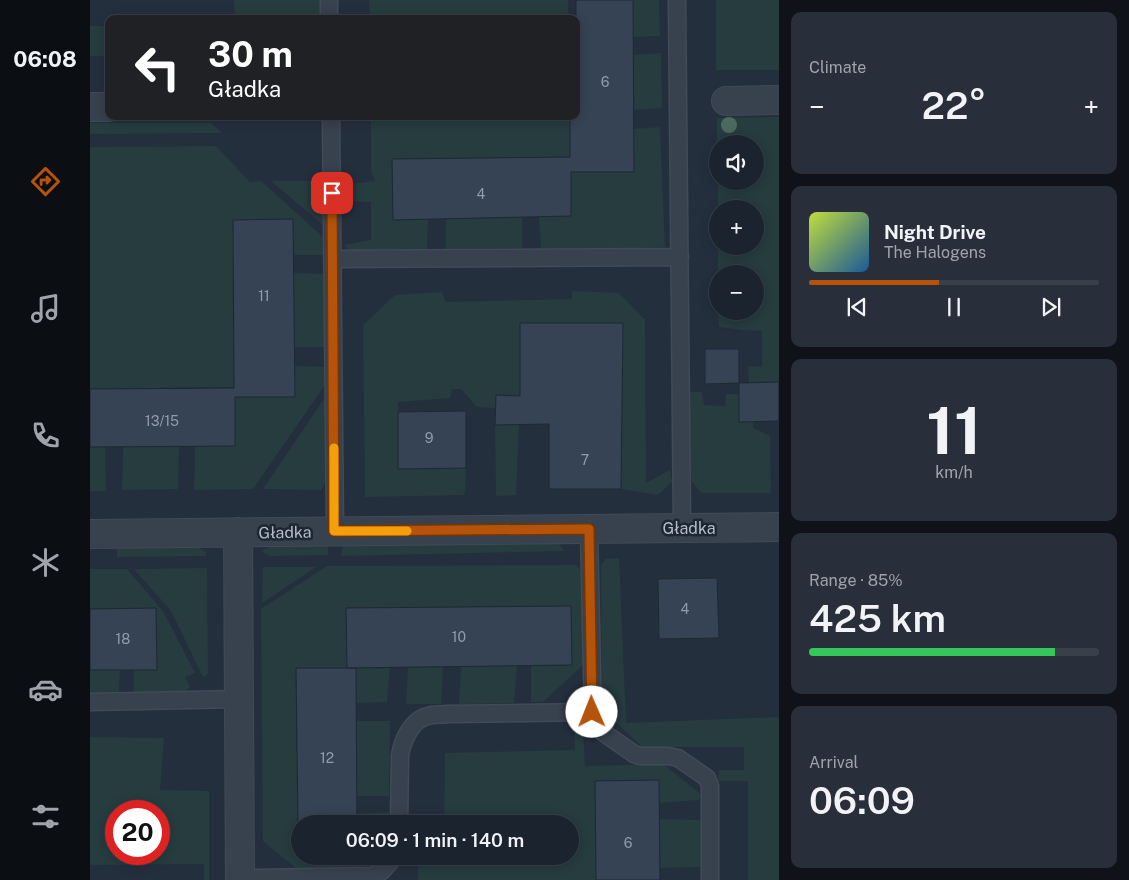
<!DOCTYPE html>
<meta charset="utf-8">
<style>
:root{--surface:#1b232e;--page:#282f3a;--text:#f1f3f6;--muted:#a0a4aa;--line:#39404a;--accent:#b45309}
body{margin:0;font-family:"Public Sans",sans-serif;background:var(--page);color:var(--text);height:100vh;display:flex;flex-direction:column;font-size:19px;white-space:nowrap}
*{box-sizing:border-box;margin:0}
p{font-size:16px;color:var(--muted)}
.icon{flex:none;width:28px;height:28px;fill:none;stroke:currentColor;stroke-width:2;stroke-linecap:round;stroke-linejoin:round}
.map{position:relative;flex:1;overflow:hidden}
.drawer{display:flex;flex-direction:column;gap:12px;padding:12px;background:#0f1319;width:350px}
.drawer>*{flex:none}
.hud{position:absolute;left:15px;top:15px;width:475px;height:105px;border-radius:10px;box-shadow:0 2px 12px #0003,0 0 0 1px var(--line);background:#202124;color:#fff;overflow:hidden}
.buttons{position:absolute;left:619px;top:135px;display:grid;gap:10px}
.buttons a{display:grid;place-items:center;width:55px;height:55px;border-radius:50%;background:var(--surface);box-shadow:0 2px 12px #0003,0 0 0 1px var(--line);font-size:25px}
.speed{position:absolute;left:15px;top:800px;display:flex;gap:10px;font-size:25px;font-weight:700;text-align:center}
.speed>*{display:grid;place-content:center;width:65px;height:65px;border-radius:50%;background:var(--surface);box-shadow:0 2px 12px #0003,0 0 0 1px var(--line);line-height:1}
.speed .limit{border:8px solid #d22;background:#fff;color:#111}
.pin{position:absolute;display:grid;place-items:center;width:42px;height:42px;color:#fff;margin:-21px;border-radius:10px;box-shadow:0 2px 8px #0006}
.me{position:absolute;width:55px;margin:-28px;rotate:359deg;stroke-linejoin:round;filter:drop-shadow(0 0 4px #0008)}
.turn{display:flex;align-items:center;gap:18px;height:105px;padding:0 20px;font-size:22px}
.turn .icon{width:65px;height:65px;stroke-width:2.5}
.turn b{display:block;font-size:35px;line-height:42px}
.big{font-size:38px;font-weight:600;line-height:1.1}
.drawer .widget{flex:1;display:flex;flex-direction:column;justify-content:center;gap:8px;min-width:0;padding:0 18px;border-radius:10px;background:var(--page)}
.drawer .dial{align-items:center;gap:0}
.dial b{font-size:65px;line-height:1}
.song{display:flex;align-items:center;gap:15px}
.cover{width:60px;height:60px;border-radius:8px;background:linear-gradient(135deg,hsl(70 70% 55%),hsl(210 70% 35%))}
.played{height:5px;border-radius:2px;background:linear-gradient(90deg,var(--accent) 45%,var(--line) 45%)}
.keys{display:flex;justify-content:space-around;direction:ltr}
.heat{display:flex;justify-content:space-between;align-items:center;font-size:28px;direction:ltr}
.charge{height:8px;border-radius:4px;background:linear-gradient(90deg,#34c759 85%,var(--line) 0)}
.trip{position:absolute;left:201px;top:815px;width:288px;height:50px;border-radius:25px;background:var(--surface);box-shadow:0 2px 12px #0003,0 0 0 1px var(--line);font-weight:600;line-height:50px;text-align:center}
main{display:flex;flex:1;min-height:0}
.menu{display:flex;flex-direction:column;width:90px;justify-content:space-around;align-items:center;background:#0b0e12;color:var(--muted)}
.menu .icon{width:35px;height:35px}
.menu .on{color:var(--accent)}
.menu b{font-size:22px;color:var(--text)}
.map>svg:first-child{display:block}
</style>
<main>
<nav class="menu">
<b>06:08</b>
<svg class="icon on" aria-label="directions" viewBox="0 0 24 24"><path d="M12 3l9 9-9 9-9-9zM9 14v-3h6M13 9l2 2-2 2"/></svg>
<svg class="icon" aria-label="music" viewBox="0 0 24 24"><path d="M9 18V5l10-2v13"/><circle cx="6" cy="18" r="3"/><circle cx="16" cy="16" r="3"/></svg>
<svg class="icon" aria-label="phone" viewBox="0 0 24 24"><path d="M5 4h4l2 5-3 2q2 4 5 5l2-3 5 2v4C11 20 4 13 5 4z"/></svg>
<svg class="icon" aria-label="climate" viewBox="0 0 24 24"><path d="M12 3v18M4 7l16 10M4 17L20 7"/></svg>
<svg class="icon" aria-label="car" viewBox="0 0 24 24"><path d="M5 17H2v-5l4-1 3-4h7l3 4 3 1v5h-3M9 17h6M6 11h13"/><circle cx="7" cy="17" r="2"/><circle cx="17" cy="17" r="2"/></svg>
<svg class="icon" aria-label="filters" viewBox="0 0 24 24"><path d="M4 7h16M4 17h16"/><circle cx="9" cy="7" r="2"/><circle cx="15" cy="17" r="2"/></svg>
</nav>
<div class="map">
<svg width="689" height="880" viewBox="0 0 689 880">
<rect width="100%" height="100%" fill="#242f3e"/>
<path fill="#263c3f" fill-rule="evenodd" d="M 144,0 L 231,0 L 231,19 L 145,19 Z
M 279,0 L 478,0 L 478,19 L 280,19 Z
M 543,0 L 569,0 L 570,36 L 543,37 Z
M 626,0 L 689,0 L 689,70 L 626,70 Z
M 0,26 L 15,26 L 14,56 L 0,56 Z
M 571,53 L 572,108 L 543,110 L 543,55 Z
M 281,116 L 480,116 L 480,157 L 302,159 L 303,219 L 338,219 L 337,249 L 261,253 L 254,245 L 281,240 L 281,202 L 254,201 L 253,185 L 285,181 L 281,172 Z
M 689,117 L 689,382 L 659,383 L 658,366 L 672,367 L 672,331 L 652,330 L 629,327 L 628,311 L 665,311 L 665,274 L 628,274 L 628,246 L 665,246 L 665,209 L 628,209 L 628,181 L 665,181 L 665,144 L 628,144 L 627,157 L 627,118 Z
M 0,123 L 121,123 L 132,133 L 0,134 Z
M 570,127 L 575,247 L 451,251 L 449,217 L 481,216 L 481,172 L 544,172 L 543,129 Z
M 126,146 L 160,182 L 171,181 L 234,238 L 234,255 L 204,255 L 203,219 L 143,220 L 144,387 L 0,389 L 0,147 Z
M 181,181 L 234,181 L 234,226 Z
M 432,217 L 432,248 L 356,249 L 356,219 Z
M 204,273 L 235,274 L 235,347 L 204,347 Z
M 482,291 L 529,293 L 555,320 L 556,483 L 580,470 L 582,482 L 568,495 L 531,489 L 533,323 L 431,323 L 430,399 L 426,495 L 406,496 L 405,425 L 416,396 L 406,396 L 405,408 L 387,407 L 371,389 L 362,389 L 360,398 L 308,402 L 308,468 L 376,468 L 375,490 L 374,495 L 275,497 L 273,325 L 305,295 L 352,292 L 356,302 L 482,299 Z
M 205,366 L 235,367 L 235,385 L 163,489 L 104,490 L 105,446 L 145,445 L 145,397 L 205,397 Z
M 598,392 L 612,392 L 614,405 L 635,406 L 636,394 L 649,394 L 649,422 L 663,421 L 663,428 L 680,436 L 681,493 L 611,493 L 599,477 Z
M 236,396 L 236,481 L 231,490 L 173,489 Z
M 89,446 L 88,489 L 32,490 L 33,447 Z
M 0,447 L 15,447 L 16,491 L 0,491 Z
M 238,543 L 238,555 L 180,556 L 171,551 L 184,545 Z
M 253,543 L 469,543 L 474,551 L 251,556 Z
M 62,544 L 109,548 L 116,552 L 116,556 L 27,557 L 27,545 Z
M 529,558 L 536,723 L 689,717 L 689,880 L 658,880 L 658,781 L 628,781 L 629,770 L 654,770 L 654,747 L 552,747 L 512,709 L 511,565 L 516,559 Z
M 486,565 L 493,573 L 493,665 L 453,702 L 441,702 L 441,666 L 482,665 L 481,606 L 256,608 L 257,668 L 206,669 L 208,849 L 210,849 L 210,856 L 283,856 L 274,867 L 207,869 L 173,841 L 171,609 L 237,566 Z
M 173,567 L 226,567 L 172,603 Z
M 117,568 L 118,674 L 113,677 L 81,611 L 44,569 Z
M 0,569 L 37,569 L 73,611 L 105,673 L 95,677 L 100,687 L 95,691 L 44,692 L 44,670 L 67,669 L 66,608 L 0,609 Z
M 371,666 L 427,666 L 424,703 L 369,704 Z
M 318,667 L 353,667 L 351,704 L 316,704 Z
M 266,668 L 300,668 L 297,702 L 266,703 Z
M 0,670 L 30,670 L 29,692 L 0,693 Z
M 485,720 L 493,728 L 495,766 L 573,764 L 612,795 L 608,800 L 569,803 L 569,780 L 505,781 L 506,880 L 328,880 L 328,866 L 353,866 L 354,856 L 480,856 L 480,824 L 354,824 L 355,753 L 485,750 Z
M 266,721 L 300,721 L 299,796 L 267,796 Z
M 0,737 L 74,738 L 70,790 L 119,791 L 119,880 L 114,880 L 114,864 L 0,865 ZM 26,811 L 69,811 L 69,854 L 26,854 Z
M 299,812 L 299,824 L 267,824 L 267,814 Z
M 569,819 L 612,820 L 611,867 L 570,868 Z"/>
<path fill="#364354" stroke="#1f2835" d="M 486,0 L 543,0 L 544,172 L 481,172 L 481,216 L 303,220 L 302,159 L 480,157 L 480,116 L 486,116 Z
M 203,219 L 205,397 L 145,397 L 145,446 L 0,447 L 0,389 L 144,388 L 143,220 Z
M 430,323 L 533,323 L 531,489 L 459,489 L 459,424 L 405,425 L 406,395 L 430,396 Z
M 615,349 L 649,349 L 649,383 L 615,384 Z
M 689,382 L 689,421 L 649,422 L 649,383 Z
M 376,411 L 376,468 L 308,469 L 308,412 Z
M 627,578 L 629,638 L 569,639 L 568,579 Z
M 481,606 L 482,665 L 257,668 L 256,608 Z
M 66,608 L 67,670 L 0,670 L 0,609 Z
M 206,668 L 266,668 L 267,824 L 208,824 Z
M 569,780 L 570,880 L 506,880 L 505,781 Z"/>
<g fill="none" stroke-linecap="round" stroke-linejoin="round">
<defs>
<path id="lane" d="M 239,0 L 239,19
M 587,0 L 592,528
M 241,116 L 245,531
M 243,259 L 590,257
M 499,529 L 503,720 L 507,728 L 544,754 L 550,756 L 578,756 L 588,758 L 617,778 L 620,786 L 620,880
M 0,702 L 149,699
M 309,824 L 310,756 C 312,741 322,719 338,716 C 344,714 351,715 358,714 L 502,712
M 150,878 L 170,878 L 283,876 L 292,871 L 305,856"/>
<path id="street" d="M 636,101 L 689,100
M 0,107 L 19,107
M 148,532 L 150,880
M 0,534 L 689,527"/>
</defs>
<use href="#lane" stroke="#414a57" stroke-width="19"/>
<use href="#street" stroke="#414a57" stroke-width="30"/>
<use href="#lane" stroke="#38414e" stroke-width="16"/>
<use href="#street" stroke="#38414e" stroke-width="28"/>
</g>
<circle fill="#4b6a5d" cx="639" cy="125" r="8"/>
<g fill="none" stroke-linecap="round" stroke-linejoin="round">
<defs>
<path id="route" d="M 242,193 L 244,531 L 499,529 L 502,712"/>
</defs>
<use href="#route" stroke="#753606" stroke-width="12"/>
<use href="#route" stroke="#b45309" stroke-width="9"/>
<path stroke="#f59e0b" stroke-width="9" d="M 244,448 L 244,531 L 317,531"/>
</g>
<g text-anchor="middle" stroke-width="5" stroke-linejoin="round" paint-order="stroke">
<g font-size="14" fill="#929caa">
<text x="515" y="87">6</text>
<text x="391" y="199">4</text>
<text x="174" y="301">11</text>
<text x="72" y="426">13/15</text>
<text x="339" y="443">9</text>
<text x="495" y="465">7</text>
<text x="595" y="614">4</text>
<text x="369" y="642">10</text>
<text x="33" y="644">18</text>
<text x="237" y="763">12</text>
<text x="538" y="848">6</text>
</g>
<g font-size="16" fill="#b4bcc9" stroke="#1d2633">
<text x="599" y="534">Gładka</text>
<text transform="translate(195 532) rotate(-1)" y="6">Gładka</text>
</g>
</g>
</svg>
<div class="buttons">
<a><svg class="icon" aria-label="sound" viewBox="0 0 24 24"><path d="M4 9h4l5-4v14l-5-4H4zM17 9q2 3 0 6"/></svg></a>
<a>+</a>
<a>−</a>
</div>
<div class="speed"><div class="limit">20</div></div>
<div class="pin" style="left:242px;top:193px;background:#d93025"><svg class="icon" aria-label="arrive" viewBox="0 0 24 24"><path d="M6 21V4h12l-3 4 3 4H6"/></svg></div>
<svg class="me" style="left:502px;top:712px" viewBox="-20 -20 40 40"><circle r="19" fill="#fff"/><path d="M0-13L10 11 0 6-10 11z" fill="#b45309"/></svg>
<div class="trip">06:09 · 1 min · 140 m</div>
<div class="hud">
<div class="turn"><svg class="icon" aria-label="left" viewBox="0 0 24 24"><path d="M17 20v-9H6M10 6l-5 5 5 5"/></svg><div><b>30 m</b>Gładka</div></div>
</div>
</div>
<section class="drawer">
<div class="widget"><p>Climate</p>
<div class="heat"><a>−</a><b class="big">22°</b><a>+</a></div>
</div>
<div class="widget">
<div class="song"><i class="cover"></i><div><b>Night Drive</b><p>The Halogens</p></div></div>
<div class="played"></div>
<div class="keys"><svg class="icon" aria-label="previous" viewBox="0 0 24 24"><path d="M18 5L8 12l10 7zM5 5v14"/></svg><svg class="icon" aria-label="pause" viewBox="0 0 24 24"><path d="M8 5v14M16 5v14"/></svg><svg class="icon" aria-label="next" viewBox="0 0 24 24"><path d="M6 5l10 7-10 7zM19 5v14"/></svg></div>
</div>
<div class="widget dial"><b>11</b><p>km/h</p></div>
<div class="widget"><p>Range · 85%</p><b class="big">425 km</b><div class="charge"></div></div>
<div class="widget"><p>Arrival</p><b class="big">06:09</b></div>
</section>
</main>
